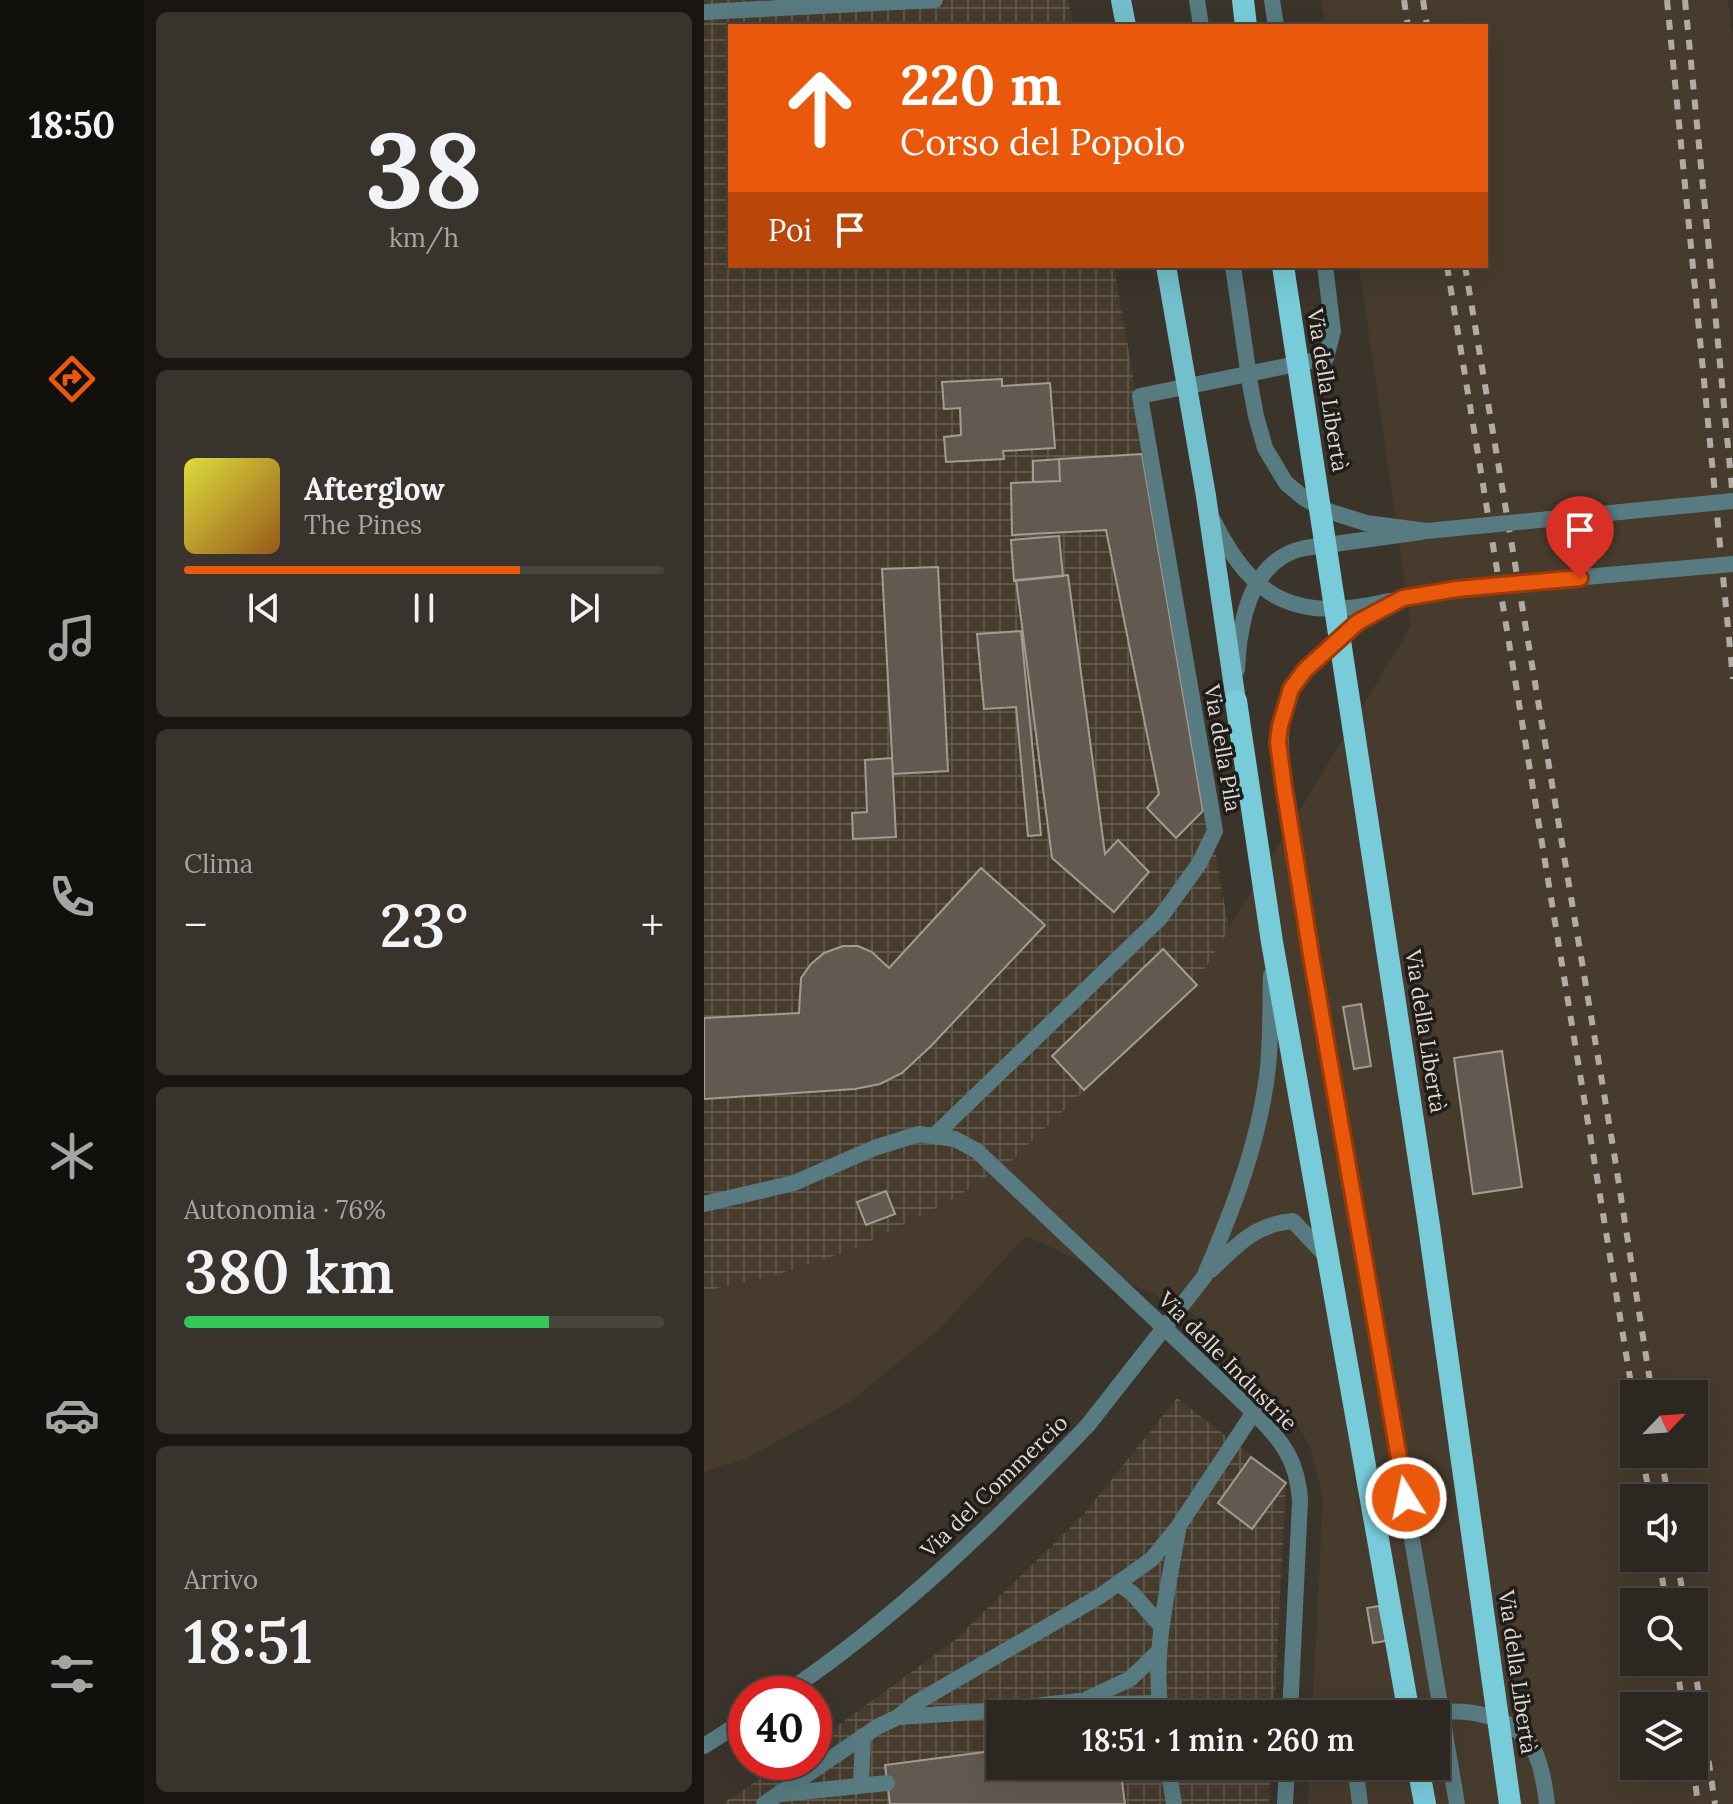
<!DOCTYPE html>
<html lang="it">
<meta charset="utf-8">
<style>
:root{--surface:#2c2720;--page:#38332d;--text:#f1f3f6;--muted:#a6a5a5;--line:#48443e;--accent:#ea580c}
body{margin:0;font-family:Lora,serif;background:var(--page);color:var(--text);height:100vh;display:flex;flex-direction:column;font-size:30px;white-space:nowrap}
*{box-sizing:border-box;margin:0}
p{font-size:26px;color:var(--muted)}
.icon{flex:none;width:44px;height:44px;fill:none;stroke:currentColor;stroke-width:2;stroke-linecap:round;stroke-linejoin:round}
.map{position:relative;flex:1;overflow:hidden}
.panel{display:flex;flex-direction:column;gap:12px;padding:12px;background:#181512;width:560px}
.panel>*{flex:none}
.guide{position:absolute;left:24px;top:24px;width:760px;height:244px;border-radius:0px;box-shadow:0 8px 32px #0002,0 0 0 2px var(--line);background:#ea580c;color:#fff;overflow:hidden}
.needle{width:52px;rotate:65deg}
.buttons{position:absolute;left:916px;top:1380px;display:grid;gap:16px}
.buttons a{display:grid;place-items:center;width:88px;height:88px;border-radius:0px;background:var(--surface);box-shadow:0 8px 32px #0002,0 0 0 2px var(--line);font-size:40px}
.speed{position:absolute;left:24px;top:1676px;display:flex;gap:16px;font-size:40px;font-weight:700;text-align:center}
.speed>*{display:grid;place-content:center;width:104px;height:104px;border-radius:50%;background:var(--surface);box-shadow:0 8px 32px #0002,0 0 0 2px var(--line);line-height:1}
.speed .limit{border:12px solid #d22;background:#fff;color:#111}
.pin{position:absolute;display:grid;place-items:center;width:68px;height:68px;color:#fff;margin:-82px -34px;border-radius:50% 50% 50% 0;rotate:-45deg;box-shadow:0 0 8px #0007}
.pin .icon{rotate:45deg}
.me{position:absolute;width:88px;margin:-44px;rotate:350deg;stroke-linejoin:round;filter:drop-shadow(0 0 6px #0008)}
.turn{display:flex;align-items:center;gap:28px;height:168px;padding:0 40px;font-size:36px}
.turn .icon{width:104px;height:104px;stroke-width:2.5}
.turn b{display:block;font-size:56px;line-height:68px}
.then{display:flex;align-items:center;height:76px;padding:0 40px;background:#0003;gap:16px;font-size:30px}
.big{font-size:60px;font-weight:600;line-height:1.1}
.panel .card{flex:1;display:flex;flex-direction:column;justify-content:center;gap:12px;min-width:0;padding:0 28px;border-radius:12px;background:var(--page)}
.panel .dial{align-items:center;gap:0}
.dial b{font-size:104px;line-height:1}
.song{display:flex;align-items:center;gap:24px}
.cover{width:96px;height:96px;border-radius:12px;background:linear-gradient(135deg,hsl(60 70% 55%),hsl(30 70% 35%))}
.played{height:8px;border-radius:4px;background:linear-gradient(90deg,var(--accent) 70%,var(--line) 70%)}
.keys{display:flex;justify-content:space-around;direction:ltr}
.heat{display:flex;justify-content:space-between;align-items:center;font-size:44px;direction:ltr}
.charge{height:12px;border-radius:6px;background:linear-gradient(90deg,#34c759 76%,var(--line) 0)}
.trip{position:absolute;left:282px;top:1700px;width:464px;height:80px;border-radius:0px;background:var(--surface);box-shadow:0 8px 32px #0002,0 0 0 2px var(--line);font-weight:600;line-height:80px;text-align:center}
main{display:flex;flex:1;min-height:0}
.tab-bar{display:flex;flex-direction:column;width:144px;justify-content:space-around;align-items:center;background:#12100d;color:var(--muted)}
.tab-bar .icon{width:56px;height:56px}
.tab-bar .selected{color:var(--accent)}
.tab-bar b{font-size:36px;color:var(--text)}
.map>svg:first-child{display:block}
</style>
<main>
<nav class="tab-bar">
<b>18:50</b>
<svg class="icon selected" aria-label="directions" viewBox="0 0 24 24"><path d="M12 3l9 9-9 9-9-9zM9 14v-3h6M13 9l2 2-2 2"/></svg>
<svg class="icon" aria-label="music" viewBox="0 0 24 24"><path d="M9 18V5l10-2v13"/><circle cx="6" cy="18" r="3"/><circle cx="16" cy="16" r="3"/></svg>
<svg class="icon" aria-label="phone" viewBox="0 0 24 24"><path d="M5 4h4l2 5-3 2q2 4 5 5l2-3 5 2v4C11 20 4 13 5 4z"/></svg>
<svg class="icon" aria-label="climate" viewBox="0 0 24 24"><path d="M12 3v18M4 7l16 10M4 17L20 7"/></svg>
<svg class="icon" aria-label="car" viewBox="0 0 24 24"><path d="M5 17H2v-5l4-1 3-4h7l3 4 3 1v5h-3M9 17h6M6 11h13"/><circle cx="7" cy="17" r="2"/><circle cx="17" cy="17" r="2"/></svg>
<svg class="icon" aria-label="filters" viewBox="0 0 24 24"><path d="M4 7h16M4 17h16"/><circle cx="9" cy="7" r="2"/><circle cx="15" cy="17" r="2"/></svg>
</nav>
<section class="panel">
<div class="card dial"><b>38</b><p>km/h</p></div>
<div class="card">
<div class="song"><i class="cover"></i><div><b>Afterglow</b><p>The Pines</p></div></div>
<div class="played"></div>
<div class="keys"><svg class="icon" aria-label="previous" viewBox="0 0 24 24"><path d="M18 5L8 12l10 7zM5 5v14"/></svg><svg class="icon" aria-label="pause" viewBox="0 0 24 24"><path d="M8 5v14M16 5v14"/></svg><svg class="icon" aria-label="next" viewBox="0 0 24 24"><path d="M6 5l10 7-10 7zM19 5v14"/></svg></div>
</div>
<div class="card"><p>Clima</p>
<div class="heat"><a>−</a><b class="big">23°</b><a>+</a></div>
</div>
<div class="card"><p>Autonomia · 76%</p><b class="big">380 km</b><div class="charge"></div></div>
<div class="card"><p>Arrivo</p><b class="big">18:51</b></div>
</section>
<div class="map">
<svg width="1029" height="1804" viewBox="0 0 1029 1804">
<defs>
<pattern id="industrial-grid" width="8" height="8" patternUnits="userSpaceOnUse" patternTransform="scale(2)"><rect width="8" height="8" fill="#463b2d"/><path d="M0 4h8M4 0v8" fill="none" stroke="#60574b"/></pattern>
</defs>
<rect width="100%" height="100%" fill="#3b342b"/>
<path fill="#463b2d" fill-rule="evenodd" d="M 617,0 L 1024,0 L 1029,41 L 1029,1804 L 604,1804 L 606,1766 L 732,1766 L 732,1714 L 608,1714 L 619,1498 L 606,1447 L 588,1415 L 514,1336 L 484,1310 L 322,1236 L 235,1329 L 146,1402 L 41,1459 L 0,1472 L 0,1291 L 69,1276 L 148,1250 L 491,984 L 707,626 L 655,266 L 782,266 L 782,26 L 621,26 ZM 930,1394 L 990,1394 L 990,1454 L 930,1454 ZM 930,1498 L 990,1498 L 990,1558 L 930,1558 ZM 930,1602 L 990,1602 L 990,1662 L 930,1662 ZM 930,1706 L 990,1706 L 990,1766 L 930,1766 Z"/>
<path fill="url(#industrial-grid)" d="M 0,0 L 364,0 L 369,26 L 26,26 L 26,266 L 410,266 L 525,930 L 491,984 L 309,1159 L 246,1201 L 148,1250 L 69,1276 L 0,1291 Z
M 473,1398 L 582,1483 L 570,1714 L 296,1714 L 296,1766 L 567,1766 L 565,1804 L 18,1804 L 81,1762 L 110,1762 L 110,1743 L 251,1640 L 378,1516 Z"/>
<path fill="#625a51" stroke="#a49b91" stroke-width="2" d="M 298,379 L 298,386 L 346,383 L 351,448 L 299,451 L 300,459 L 242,462 L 240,437 L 257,435 L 256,408 L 240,409 L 238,382 Z
M 438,454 L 499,811 L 472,838 L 443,808 L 455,794 L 402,530 L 308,535 L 307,483 L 356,481 L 355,459 Z
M 355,459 L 356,481 L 329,482 L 329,461 Z
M 355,536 L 359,576 L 310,581 L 307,540 Z
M 234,567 L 244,771 L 189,774 L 178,569 Z
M 364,575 L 401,854 L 414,840 L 445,872 L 410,912 L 348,858 L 312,580 Z
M 317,631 L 337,835 L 324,836 L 312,707 L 280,709 L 273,634 Z
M 188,758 L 192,837 L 149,839 L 148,813 L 163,812 L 161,760 Z
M 277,868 L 341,925 L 227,1046 L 198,1073 L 176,1084 L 151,1089 L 0,1099 L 0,1018 L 95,1013 L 97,978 L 107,964 L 120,953 L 139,946 L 154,946 L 168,952 L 185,968 Z
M 459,949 L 493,985 L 380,1090 L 348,1056 Z
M 657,1004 L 667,1066 L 650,1069 L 639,1007 Z
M 798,1051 L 818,1187 L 769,1194 L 750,1058 Z
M 182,1191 L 191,1214 L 162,1225 L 153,1202 Z
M 547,1457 L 582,1483 L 548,1529 L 514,1503 Z
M 675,1606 L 682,1641 L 669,1643 L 663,1608 Z
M 296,1750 L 296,1766 L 416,1766 L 421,1804 L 186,1804 L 181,1765 Z"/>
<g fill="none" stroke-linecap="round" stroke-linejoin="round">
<path stroke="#577b81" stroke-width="16" d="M 414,1583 L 429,1594 L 456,1625
M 383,1699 L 426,1679 L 454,1652
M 457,1714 C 448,1650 464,1592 474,1530
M 194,1717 L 272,1712 L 375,1701 L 405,1704 L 456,1703
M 464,1766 L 470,1804
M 157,1785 L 159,1736
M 77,1794 L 183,1783
M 60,1804 L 173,1727 L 194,1717 L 210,1704 L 396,1596 L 448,1559 L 474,1527 L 550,1412"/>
<path stroke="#577b81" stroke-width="16" d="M 568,0 L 572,26
M 231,1135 L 456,918 L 495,864 L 511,831 L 436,396 L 622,358 L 629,331 L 621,266
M 0,1204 L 90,1183 L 170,1148 L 215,1134 L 251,1139 L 273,1151 L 542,1405 C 573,1436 593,1454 596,1500 L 586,1714
M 725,1714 C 761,1707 811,1715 830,1750 C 838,1767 841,1786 843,1804
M 651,1766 L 656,1804
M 581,1804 L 583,1766"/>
<path stroke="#577b81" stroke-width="16" d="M 493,0 L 497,26
M 0,12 L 231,0
M 509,520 C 550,603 595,622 685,601
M 533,670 C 535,622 546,559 601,548 L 717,532
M 507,1270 C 533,1245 551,1224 589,1221 L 623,1257
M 500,1277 C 529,1209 556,1141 564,1067 C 567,1037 566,1005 567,975
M 80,1694 C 193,1618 290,1523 384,1425
M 0,1746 L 42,1719"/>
<path stroke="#73bfcc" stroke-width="20" d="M 417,0 L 422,26
M 502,496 L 532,701"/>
<path stroke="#78ccda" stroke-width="22" d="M 539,0 L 542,26
M 532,701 L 568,942 L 705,1714
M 714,1766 L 721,1804"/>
<path stroke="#b1aba5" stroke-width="6" stroke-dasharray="10 10" stroke-linecap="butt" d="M 700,0 L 704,26
M 719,0 L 723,26
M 963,0 L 1029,679
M 981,0 L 1029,499
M 743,266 L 930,1402
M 761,266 L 910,1153 L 948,1394
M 938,1454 L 946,1498
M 957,1454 L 964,1498
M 955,1558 L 962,1602
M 973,1558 L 980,1602
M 972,1662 L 979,1706
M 990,1662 L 1011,1804
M 989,1766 L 994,1804"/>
<path stroke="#577b81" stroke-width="16" d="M 529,266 L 546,384 L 552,416 L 561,448 L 582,483 L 600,498 L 621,510 L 662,523 L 723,531 L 1029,501
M 384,1425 L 500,1277
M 753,1804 L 580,787 C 571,707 579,686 640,634 C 657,619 680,603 702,597 C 749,586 799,585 847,580 C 908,575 968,569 1029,564"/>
<path stroke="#73bfcc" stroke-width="20" d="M 462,266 L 502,496"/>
<path stroke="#78ccda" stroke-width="22" d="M 579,266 L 724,1219 L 806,1804"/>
</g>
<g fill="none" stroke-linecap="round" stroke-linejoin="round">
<defs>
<path id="route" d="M 702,1498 L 608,961 L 580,787 L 574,742 L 576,726 L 587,689 L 601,670 L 654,622 L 699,598 L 753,589 L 876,578"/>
</defs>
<use href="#route" stroke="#983908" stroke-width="20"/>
<use href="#route" stroke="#ea580c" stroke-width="14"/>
</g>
<g text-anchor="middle" stroke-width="7" stroke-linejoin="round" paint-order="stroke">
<g font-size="22" fill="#ddd8d3" stroke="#201d18">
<text transform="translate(624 390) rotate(81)" y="8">Via della Libertà</text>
<text transform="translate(519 748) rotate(80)" y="8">Via della Pila</text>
<text transform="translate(722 1031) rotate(81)" y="8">Via della Libertà</text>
<text transform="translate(524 1361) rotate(45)" y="8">Via delle Industrie</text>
<text transform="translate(290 1486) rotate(-44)" y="8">Via del Commercio</text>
<text transform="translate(814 1672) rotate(82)" y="8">Via della Libertà</text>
</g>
</g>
</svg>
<div class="buttons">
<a><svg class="needle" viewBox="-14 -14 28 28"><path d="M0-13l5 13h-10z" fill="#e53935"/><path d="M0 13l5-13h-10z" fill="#a6a5a5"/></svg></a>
<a><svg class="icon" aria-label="sound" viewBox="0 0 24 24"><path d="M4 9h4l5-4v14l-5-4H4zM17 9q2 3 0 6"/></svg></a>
<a><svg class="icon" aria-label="search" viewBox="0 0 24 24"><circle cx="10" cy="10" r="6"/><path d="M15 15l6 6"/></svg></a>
<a><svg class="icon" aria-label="layers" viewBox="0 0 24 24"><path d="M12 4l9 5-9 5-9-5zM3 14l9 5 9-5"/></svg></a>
</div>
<div class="speed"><div class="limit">40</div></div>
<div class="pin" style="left:876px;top:578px;background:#d93025"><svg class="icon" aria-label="arrive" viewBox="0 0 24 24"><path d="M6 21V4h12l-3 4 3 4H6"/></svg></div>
<svg class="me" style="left:702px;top:1498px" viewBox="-20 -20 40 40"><circle r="17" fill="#ea580c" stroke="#fff" stroke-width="3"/><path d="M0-11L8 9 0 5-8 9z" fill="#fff"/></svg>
<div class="trip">18:51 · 1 min · 260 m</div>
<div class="guide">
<div class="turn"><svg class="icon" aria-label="ahead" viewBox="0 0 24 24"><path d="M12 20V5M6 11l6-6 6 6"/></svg><div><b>220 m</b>Corso del Popolo</div></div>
<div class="then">Poi<svg class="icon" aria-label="arrive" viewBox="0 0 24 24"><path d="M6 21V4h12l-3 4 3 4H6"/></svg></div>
</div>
</div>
</main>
